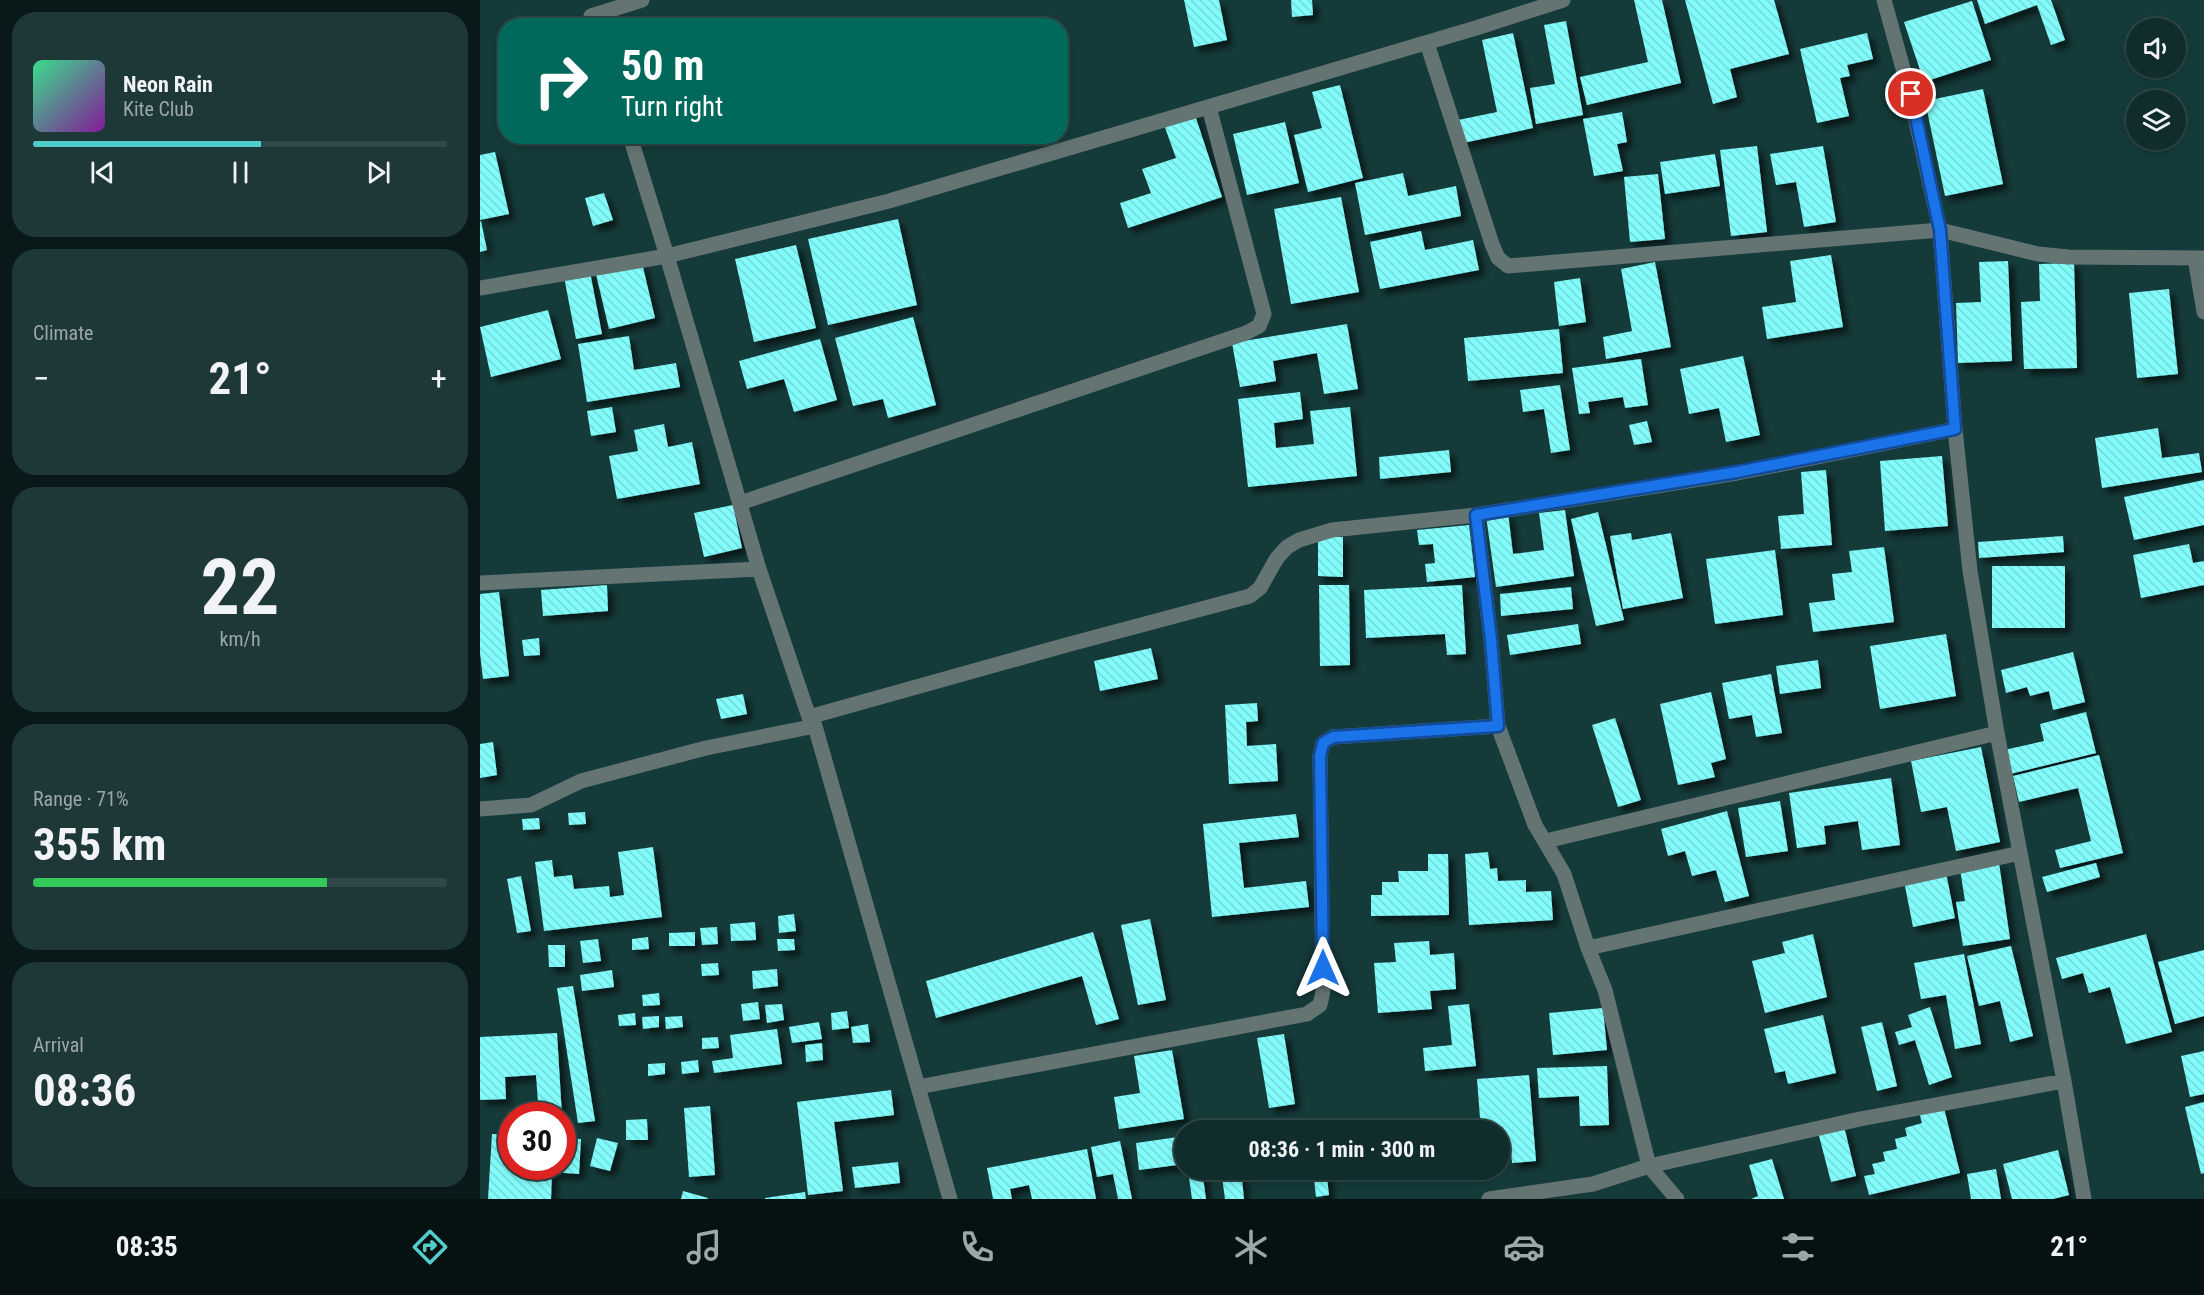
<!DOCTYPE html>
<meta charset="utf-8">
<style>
:root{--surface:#102c2c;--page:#1e3838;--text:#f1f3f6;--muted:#9ca7a9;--line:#304848;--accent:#52cdcc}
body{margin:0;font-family:"Roboto Condensed",sans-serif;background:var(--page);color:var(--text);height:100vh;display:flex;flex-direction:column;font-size:22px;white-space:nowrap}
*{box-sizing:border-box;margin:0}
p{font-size:20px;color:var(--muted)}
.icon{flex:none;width:33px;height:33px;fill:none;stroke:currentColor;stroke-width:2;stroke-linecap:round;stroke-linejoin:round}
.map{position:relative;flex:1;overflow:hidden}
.side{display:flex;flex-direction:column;gap:12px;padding:12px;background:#091818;width:480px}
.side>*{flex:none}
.hud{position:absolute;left:18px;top:18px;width:570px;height:126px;border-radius:24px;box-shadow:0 3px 9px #0003,0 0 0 2px var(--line);background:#00695c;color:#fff;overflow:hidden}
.buttons{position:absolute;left:1646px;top:18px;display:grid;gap:12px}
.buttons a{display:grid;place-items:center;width:60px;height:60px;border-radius:50%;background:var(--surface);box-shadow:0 3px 9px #0003,0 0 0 2px var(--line);font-size:30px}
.speed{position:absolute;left:18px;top:1102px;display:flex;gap:12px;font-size:30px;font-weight:700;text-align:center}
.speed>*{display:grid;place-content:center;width:78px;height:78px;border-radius:50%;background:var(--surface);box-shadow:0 3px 9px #0003,0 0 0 2px var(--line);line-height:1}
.speed .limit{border:9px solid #d22;background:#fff;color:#111}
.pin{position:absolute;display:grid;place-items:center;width:51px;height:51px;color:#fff;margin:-26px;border:3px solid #fff;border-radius:50%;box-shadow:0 2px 6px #0007}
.me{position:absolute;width:66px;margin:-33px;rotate:0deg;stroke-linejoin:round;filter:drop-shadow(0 0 4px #0008)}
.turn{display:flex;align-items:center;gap:21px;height:126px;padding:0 24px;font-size:27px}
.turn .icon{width:78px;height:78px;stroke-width:2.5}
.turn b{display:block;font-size:42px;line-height:51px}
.big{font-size:45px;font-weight:700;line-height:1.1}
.side .widget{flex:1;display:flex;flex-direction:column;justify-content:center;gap:9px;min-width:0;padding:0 21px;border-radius:24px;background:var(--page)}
.side .dial{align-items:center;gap:0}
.dial b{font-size:78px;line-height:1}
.song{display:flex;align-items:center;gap:18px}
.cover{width:72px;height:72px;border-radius:9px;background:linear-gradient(135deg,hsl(150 70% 55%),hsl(290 70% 35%))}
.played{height:6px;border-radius:3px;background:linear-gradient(90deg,var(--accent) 55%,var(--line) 55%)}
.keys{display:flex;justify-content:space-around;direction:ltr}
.heat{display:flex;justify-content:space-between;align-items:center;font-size:33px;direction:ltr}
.charge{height:9px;border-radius:4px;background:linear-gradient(90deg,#34c759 71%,var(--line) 0)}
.trip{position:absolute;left:694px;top:1120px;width:336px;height:60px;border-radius:30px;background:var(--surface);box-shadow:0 3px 9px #0003,0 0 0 2px var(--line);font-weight:700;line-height:60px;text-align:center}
.dock{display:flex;height:96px;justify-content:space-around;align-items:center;background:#061212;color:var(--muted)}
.dock .icon{width:42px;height:42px}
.dock .selected{color:var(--accent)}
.dock b{font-size:27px;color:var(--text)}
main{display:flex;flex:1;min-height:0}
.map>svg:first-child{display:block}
</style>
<main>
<section class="side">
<div class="widget">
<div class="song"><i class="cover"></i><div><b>Neon Rain</b><p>Kite Club</p></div></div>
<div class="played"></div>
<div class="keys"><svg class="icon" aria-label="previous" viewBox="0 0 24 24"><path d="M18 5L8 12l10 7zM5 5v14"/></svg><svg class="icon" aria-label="pause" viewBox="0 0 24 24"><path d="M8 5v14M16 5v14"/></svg><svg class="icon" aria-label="next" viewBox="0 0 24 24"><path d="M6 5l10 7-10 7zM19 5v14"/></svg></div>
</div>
<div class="widget"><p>Climate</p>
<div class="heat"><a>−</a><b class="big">21°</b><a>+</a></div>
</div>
<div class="widget dial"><b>22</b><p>km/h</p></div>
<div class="widget"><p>Range · 71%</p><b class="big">355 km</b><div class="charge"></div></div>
<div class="widget"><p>Arrival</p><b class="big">08:36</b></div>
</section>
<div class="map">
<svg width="1724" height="1199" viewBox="0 0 1724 1199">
<defs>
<pattern id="building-back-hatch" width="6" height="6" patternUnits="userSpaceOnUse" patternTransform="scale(1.5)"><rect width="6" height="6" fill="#81fcfb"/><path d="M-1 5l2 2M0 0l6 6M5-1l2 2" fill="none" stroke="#74d8d7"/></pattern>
<filter id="shadow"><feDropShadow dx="5.5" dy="5.5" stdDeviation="3" flood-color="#0009"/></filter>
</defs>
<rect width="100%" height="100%" fill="#153a3a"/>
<path fill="url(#building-back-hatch)" filter="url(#shadow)" d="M 704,0 L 739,0 L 747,40 L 714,47 Z
M 811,0 L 832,0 L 833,15 L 812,17 Z
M 1154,0 L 1182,0 L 1201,83 L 1107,105 L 1100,77 L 1168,62 Z
M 1205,0 L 1294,0 L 1309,54 L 1250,69 L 1257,97 L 1233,104 Z
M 1497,0 L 1571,0 L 1585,40 L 1571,45 L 1557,5 L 1505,24 Z
M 1492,1 L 1511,60 L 1444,82 L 1424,22 Z
M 546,18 L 548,26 L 519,26 L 519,25 Z
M 1086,21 L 1103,115 L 1056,124 L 1050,88 L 1075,84 L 1064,25 Z
M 1033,33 L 1053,128 L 983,143 L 978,120 L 1017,112 L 1002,40 Z
M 1387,33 L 1393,59 L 1367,65 L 1370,76 L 1360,78 L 1369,116 L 1337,123 L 1320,49 Z
M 860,85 L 883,178 L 828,192 L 814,135 L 842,128 L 832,92 Z
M 1503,89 L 1523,184 L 1465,196 L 1445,101 Z
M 714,112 L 742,197 L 648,228 L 640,203 L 671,193 L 662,169 L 696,158 L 683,122 Z
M 1142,112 L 1147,142 L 1137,144 L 1143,171 L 1114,176 L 1103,119 Z
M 805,122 L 819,183 L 767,195 L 753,134 Z
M 1277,146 L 1287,232 L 1251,236 L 1240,150 Z
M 1343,146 L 1356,222 L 1324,227 L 1316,182 L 1296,185 L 1290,154 Z
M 15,152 L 29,214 L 0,220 L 0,155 Z
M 1235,154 L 1240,186 L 1185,194 L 1180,162 Z
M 923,173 L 928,196 L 976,186 L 981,216 L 885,235 L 875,183 Z
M 1178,174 L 1185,239 L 1150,242 L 1144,177 Z
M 124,193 L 133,220 L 113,226 L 105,198 Z
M 861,197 L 879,292 L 811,304 L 794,209 Z
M 418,219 L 437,305 L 348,325 L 328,239 Z
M 1,221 L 7,250 L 0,252 L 0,222 Z
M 941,231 L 945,250 L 993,240 L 999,270 L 900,289 L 890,242 Z
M 316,245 L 336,328 L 274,342 L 255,259 Z
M 1351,255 L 1363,327 L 1287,339 L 1282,307 L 1316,302 L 1310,261 Z
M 1528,261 L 1532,361 L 1478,363 L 1476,303 L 1501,302 L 1499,262 Z
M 1175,262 L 1191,347 L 1126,359 L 1123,337 L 1152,331 L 1141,269 Z
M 162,263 L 175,318 L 129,329 L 116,274 Z
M 1594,263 L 1597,368 L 1544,369 L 1541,302 L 1560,301 L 1559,264 Z
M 110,272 L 122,334 L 96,339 L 84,277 Z
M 1100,278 L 1106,322 L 1079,326 L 1074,282 Z
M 1689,289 L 1698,374 L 1657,378 L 1649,293 Z
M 68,310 L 81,359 L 11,377 L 0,327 Z
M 433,317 L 456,405 L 408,418 L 403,399 L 373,406 L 355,338 Z
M 867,324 L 878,389 L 844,394 L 837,353 L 793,361 L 796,381 L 760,387 L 752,343 Z
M 1079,329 L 1083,373 L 988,381 L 984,338 Z
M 149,336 L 154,370 L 196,363 L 200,387 L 107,402 L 98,344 Z
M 340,339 L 357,400 L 314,412 L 304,379 L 267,389 L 259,361 Z
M 1263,356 L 1280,435 L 1246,442 L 1239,408 L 1209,414 L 1200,369 Z
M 1161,359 L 1168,405 L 1145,408 L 1143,397 L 1108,402 L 1110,413 L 1099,414 L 1092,368 Z
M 1080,385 L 1090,450 L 1071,453 L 1064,409 L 1043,412 L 1040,390 Z
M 820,392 L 823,419 L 794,423 L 796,448 L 834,444 L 830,411 L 870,407 L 877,476 L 768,487 L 758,399 Z
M 132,407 L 136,432 L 111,436 L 107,411 Z
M 1167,421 L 1172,442 L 1154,445 L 1149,425 Z
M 184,424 L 188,447 L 212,442 L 220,484 L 137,499 L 129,456 L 158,451 L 154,430 Z
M 1678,428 L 1682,458 L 1719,453 L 1722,472 L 1622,488 L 1615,438 Z
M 969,450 L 971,472 L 900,479 L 899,457 Z
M 1462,456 L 1468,526 L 1405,531 L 1400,461 Z
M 1346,470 L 1352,545 L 1301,549 L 1298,516 L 1324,514 L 1321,472 Z
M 1724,480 L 1724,525 L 1654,540 L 1644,497 Z
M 253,505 L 262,548 L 224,557 L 214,513 Z
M 1085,510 L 1094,576 L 1016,587 L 1006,516 L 1028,513 L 1033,554 L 1064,550 L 1059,513 Z
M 1118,512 L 1144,620 L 1116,626 L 1091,519 Z
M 989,525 L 995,577 L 947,582 L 945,564 L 955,563 L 953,544 L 939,545 L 937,530 Z
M 1151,533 L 1152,540 L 1191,533 L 1203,598 L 1143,609 L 1130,536 Z
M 1583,536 L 1584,552 L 1499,558 L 1498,542 Z
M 838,537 L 863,537 L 863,577 L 838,576 Z
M 1709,544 L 1713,563 L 1724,561 L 1724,585 L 1661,598 L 1653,555 Z
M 1404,547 L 1414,622 L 1333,632 L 1329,603 L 1355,600 L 1352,574 L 1372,572 L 1369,551 Z
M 1295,550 L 1303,615 L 1235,624 L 1226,559 Z
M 1512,566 L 1585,566 L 1585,628 L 1512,628 Z
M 127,585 L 128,611 L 63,616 L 61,590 Z
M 839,585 L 869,585 L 870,665 L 840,666 Z
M 982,585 L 986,654 L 967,655 L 965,634 L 886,638 L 884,590 Z
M 1091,587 L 1093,609 L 1021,616 L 1020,594 Z
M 19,592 L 29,676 L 3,679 L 0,653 L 0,594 Z
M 1098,624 L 1101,644 L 1030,655 L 1027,635 Z
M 1466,634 L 1476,696 L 1400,709 L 1390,646 Z
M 59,638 L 60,655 L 44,656 L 42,640 Z
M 671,648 L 678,679 L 620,691 L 614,661 Z
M 1593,652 L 1605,702 L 1573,710 L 1569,691 L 1550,696 L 1547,687 L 1526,693 L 1521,670 Z
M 1338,660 L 1341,688 L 1300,694 L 1296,666 Z
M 1291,674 L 1302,733 L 1276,737 L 1272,715 L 1249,719 L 1242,683 Z
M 1231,692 L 1246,759 L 1231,763 L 1235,777 L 1198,785 L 1180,704 Z
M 263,694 L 267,714 L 241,719 L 236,699 Z
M 777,703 L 778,721 L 766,722 L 767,746 L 796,744 L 798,781 L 749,784 L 745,705 Z
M 1606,712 L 1616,753 L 1530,774 L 1524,750 L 1564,741 L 1560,724 Z
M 1135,718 L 1161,800 L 1138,807 L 1112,725 Z
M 13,742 L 17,775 L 0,778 L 0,744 Z
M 1501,747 L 1520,842 L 1476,851 L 1467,807 L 1441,812 L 1431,761 Z
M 1619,755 L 1643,853 L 1580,868 L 1575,850 L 1611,841 L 1598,788 L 1539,802 L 1533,776 Z
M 1411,778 L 1420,845 L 1382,850 L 1378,821 L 1344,826 L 1346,844 L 1317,848 L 1309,793 Z
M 1300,801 L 1308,851 L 1266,857 L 1258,808 Z
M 1247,811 L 1269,896 L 1245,902 L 1236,870 L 1212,876 L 1205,851 L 1188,856 L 1181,829 Z
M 105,812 L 106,824 L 89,825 L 88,813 Z
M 816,814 L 819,837 L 759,843 L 764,888 L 826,881 L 829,907 L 732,917 L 723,824 Z
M 59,818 L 60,829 L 43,830 L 42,819 Z
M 173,847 L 182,917 L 64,931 L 55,862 L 72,860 L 74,877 L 92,875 L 94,889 L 129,886 L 130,897 L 144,895 L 138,852 Z
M 1008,852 L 1010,869 L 1017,868 L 1018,881 L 1046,880 L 1046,892 L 1071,891 L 1073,920 L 989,925 L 985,854 Z
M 948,854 L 968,854 L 969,915 L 891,916 L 891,895 L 902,895 L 902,882 L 919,882 L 918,871 L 948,871 Z
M 1519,863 L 1530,939 L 1483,946 L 1476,902 L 1485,901 L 1480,869 Z
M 1616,863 L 1620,877 L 1567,892 L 1562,877 Z
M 1466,873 L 1475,918 L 1433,927 L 1424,881 Z
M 41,876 L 51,931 L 37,933 L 27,879 Z
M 314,914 L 316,931 L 299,933 L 298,916 Z
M 670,919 L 686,1000 L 658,1005 L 641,925 Z
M 275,922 L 276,940 L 251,941 L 250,924 Z
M 237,927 L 238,944 L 222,945 L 220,928 Z
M 215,932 L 215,946 L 189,946 L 189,933 Z
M 613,932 L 639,1019 L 616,1025 L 602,976 L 456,1018 L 446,981 Z
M 1333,934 L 1347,997 L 1285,1013 L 1272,961 L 1305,953 L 1302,942 Z
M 1666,934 L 1692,1032 L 1646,1044 L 1630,987 L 1609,993 L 1603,973 L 1582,979 L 1576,958 Z
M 168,937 L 169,949 L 152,950 L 152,939 Z
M 118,939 L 121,961 L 103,963 L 100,941 Z
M 297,939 L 314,939 L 315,950 L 298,951 Z
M 949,941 L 950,955 L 974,953 L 976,989 L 950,991 L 952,1009 L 898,1013 L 894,963 L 916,962 L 914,943 Z
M 68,945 L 85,945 L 85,967 L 69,967 Z
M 1531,946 L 1553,1036 L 1530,1042 L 1520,1001 L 1499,1006 L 1487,956 Z
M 1724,950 L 1724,1016 L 1695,1024 L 1678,962 Z
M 1484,954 L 1501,1044 L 1475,1049 L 1466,995 L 1441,999 L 1434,963 Z
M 238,963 L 239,975 L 222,976 L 221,964 Z
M 297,969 L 298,986 L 273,989 L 272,971 Z
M 132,970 L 134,987 L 102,991 L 100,975 Z
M 93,986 L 115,1121 L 98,1123 L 77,988 Z
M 179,993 L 180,1005 L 163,1006 L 162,995 Z
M 278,1002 L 280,1019 L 263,1021 L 261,1004 Z
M 302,1004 L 304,1020 L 287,1023 L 285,1005 Z
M 989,1004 L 996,1066 L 945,1071 L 943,1048 L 972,1045 L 968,1006 Z
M 1450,1007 L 1472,1077 L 1449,1085 L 1435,1040 L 1419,1045 L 1415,1032 L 1432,1027 L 1428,1015 Z
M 1123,1008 L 1127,1050 L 1073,1055 L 1069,1013 Z
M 367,1011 L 369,1028 L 352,1030 L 351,1013 Z
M 155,1013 L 156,1025 L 139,1026 L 138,1015 Z
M 1343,1015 L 1356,1073 L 1308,1084 L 1305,1071 L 1295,1073 L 1284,1029 Z
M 179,1016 L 179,1027 L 163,1029 L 162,1017 Z
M 202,1016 L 203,1027 L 186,1029 L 185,1017 Z
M 339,1022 L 342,1039 L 312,1043 L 309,1027 Z
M 1402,1022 L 1417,1086 L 1397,1091 L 1381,1027 Z
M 388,1024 L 390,1042 L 373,1043 L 371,1027 Z
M 297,1029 L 302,1064 L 234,1073 L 232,1061 L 253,1058 L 250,1035 Z
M 77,1033 L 82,1116 L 59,1116 L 56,1075 L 25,1077 L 26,1099 L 0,1100 L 0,1037 Z
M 804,1034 L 815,1104 L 789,1108 L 777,1038 Z
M 238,1037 L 239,1048 L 222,1049 L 222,1038 Z
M 342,1043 L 343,1060 L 326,1062 L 325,1045 Z
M 692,1050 L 704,1119 L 639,1129 L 634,1097 L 660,1093 L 654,1056 Z
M 1724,1051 L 1724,1094 L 1710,1097 L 1701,1056 Z
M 218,1060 L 219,1072 L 202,1074 L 201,1062 Z
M 185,1063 L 185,1074 L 168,1076 L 168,1064 Z
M 1127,1066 L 1129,1125 L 1100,1126 L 1099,1096 L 1059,1098 L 1057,1068 Z
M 1049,1075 L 1056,1161 L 1032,1163 L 1030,1141 L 1020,1142 L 1020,1131 L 1001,1131 L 997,1079 Z
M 411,1090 L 414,1115 L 354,1122 L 363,1191 L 328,1195 L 317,1102 Z
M 1724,1102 L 1724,1173 L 1721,1174 L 1705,1107 Z
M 1463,1104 L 1480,1173 L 1389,1195 L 1384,1176 L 1395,1174 L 1392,1164 L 1405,1161 L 1403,1152 L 1417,1149 L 1415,1139 L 1427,1136 L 1425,1128 L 1442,1123 L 1438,1109 Z
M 230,1106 L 235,1175 L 209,1177 L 204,1108 Z
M 167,1119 L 168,1140 L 146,1140 L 146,1120 Z
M 840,1122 L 842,1131 L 776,1131 L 776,1130 Z
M 1364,1126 L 1376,1176 L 1351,1182 L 1338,1132 Z
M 12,1134 L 32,1135 L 32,1167 L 82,1167 L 82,1138 L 101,1139 L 99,1174 L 72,1172 L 71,1199 L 8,1199 Z
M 705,1136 L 705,1164 L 659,1170 L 656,1143 Z
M 117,1138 L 138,1143 L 130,1171 L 110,1166 Z
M 640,1141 L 652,1199 L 638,1199 L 633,1174 L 617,1177 L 611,1147 Z
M 607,1149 L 616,1199 L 552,1199 L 549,1185 L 530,1189 L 532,1199 L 513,1199 L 507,1168 Z
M 1578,1150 L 1589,1195 L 1573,1199 L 1532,1199 L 1523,1164 Z
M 1292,1159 L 1304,1199 L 1271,1199 L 1278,1196 L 1269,1165 Z
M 418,1162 L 420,1183 L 375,1188 L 372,1167 Z
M 1516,1169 L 1521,1199 L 1491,1199 L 1487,1174 Z
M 708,1170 L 722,1170 L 726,1199 L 712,1199 Z
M 741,1170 L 761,1170 L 764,1199 L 745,1199 Z
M 833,1170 L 846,1170 L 849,1195 L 836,1197 Z
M 203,1191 L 228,1198 L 228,1199 L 201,1199 Z
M 325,1192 L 326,1199 L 285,1199 L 285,1198 Z"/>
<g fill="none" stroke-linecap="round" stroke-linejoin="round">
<path stroke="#647473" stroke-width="15" d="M 1404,0 L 1430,94 L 1460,230 L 1475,429 L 1490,571 L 1517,733 L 1584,1081 L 1604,1199
M 111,16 L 162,0
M 947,43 L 1012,244 L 1018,258 L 1028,266 L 1460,230 L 1558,254 L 1588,257 L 1724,258
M 150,136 L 187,256 L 279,569 L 329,717 L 335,726 L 470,1199
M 1715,258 L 1724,312
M 0,288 L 187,256 L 409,201 L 996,28 L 1083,0
M 260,503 L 766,333 L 779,326 L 784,314 L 729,107
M 996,515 L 1011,640 L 1018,726 L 1055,825 L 1084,874 L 1108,948 L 1125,990 L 1169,1166 L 1197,1199
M 0,583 L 279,569
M 329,717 L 590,644 L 770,596 L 780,588 L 797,558 L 807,547 L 819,540 L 852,530 L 996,515 L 1257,473 L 1475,429
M 0,809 L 51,805 L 101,781 L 226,748 L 335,726
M 1066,841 L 1517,733
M 1108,948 L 1540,853
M 438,1087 L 827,1014 L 840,1005 L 843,991 L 840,756 L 843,743 L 853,737 L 1018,726
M 1009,1199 L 1113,1184 L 1169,1166 L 1380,1119 L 1584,1081"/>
</g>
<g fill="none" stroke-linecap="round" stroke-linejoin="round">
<defs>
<path id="route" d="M 843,968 L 840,756 L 843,743 L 853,737 L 1018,726 L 1011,640 L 996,515 L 1257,472 L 1475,429 L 1460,230 L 1431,94"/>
</defs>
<use href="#route" stroke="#114b97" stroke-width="15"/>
<use href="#route" stroke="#1a73e8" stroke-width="10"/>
</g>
</svg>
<div class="buttons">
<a><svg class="icon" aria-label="sound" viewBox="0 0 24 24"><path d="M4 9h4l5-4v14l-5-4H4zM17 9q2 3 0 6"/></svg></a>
<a><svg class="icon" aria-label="layers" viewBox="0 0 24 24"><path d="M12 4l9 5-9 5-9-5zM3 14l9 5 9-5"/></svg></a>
</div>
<div class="speed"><div class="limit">30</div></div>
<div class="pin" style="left:1431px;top:94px;background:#d93025"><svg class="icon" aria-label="arrive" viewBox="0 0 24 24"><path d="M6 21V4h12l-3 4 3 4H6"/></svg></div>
<svg class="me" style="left:843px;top:968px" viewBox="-20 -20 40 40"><path d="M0-17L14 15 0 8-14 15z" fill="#1a73e8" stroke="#fff" stroke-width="4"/></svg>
<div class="trip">08:36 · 1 min · 300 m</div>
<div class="hud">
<div class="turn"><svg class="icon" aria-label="right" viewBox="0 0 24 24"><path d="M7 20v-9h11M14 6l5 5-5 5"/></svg><div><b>50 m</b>Turn right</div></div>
</div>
</div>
</main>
<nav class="dock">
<b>08:35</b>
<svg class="icon selected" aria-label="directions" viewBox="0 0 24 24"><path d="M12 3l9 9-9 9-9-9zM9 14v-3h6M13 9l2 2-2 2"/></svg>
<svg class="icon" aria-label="music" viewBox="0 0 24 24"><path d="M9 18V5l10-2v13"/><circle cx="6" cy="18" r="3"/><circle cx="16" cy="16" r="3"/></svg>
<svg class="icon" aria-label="phone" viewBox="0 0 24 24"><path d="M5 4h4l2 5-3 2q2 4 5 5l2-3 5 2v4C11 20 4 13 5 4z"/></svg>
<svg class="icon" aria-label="climate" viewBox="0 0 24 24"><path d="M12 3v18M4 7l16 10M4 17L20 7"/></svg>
<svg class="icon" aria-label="car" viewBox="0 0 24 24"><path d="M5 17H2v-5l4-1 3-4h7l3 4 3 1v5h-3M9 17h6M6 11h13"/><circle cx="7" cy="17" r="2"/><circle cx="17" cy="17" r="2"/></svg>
<svg class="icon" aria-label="filters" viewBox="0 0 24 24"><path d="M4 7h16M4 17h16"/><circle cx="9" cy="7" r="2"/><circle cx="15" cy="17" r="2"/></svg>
<b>21°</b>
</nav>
